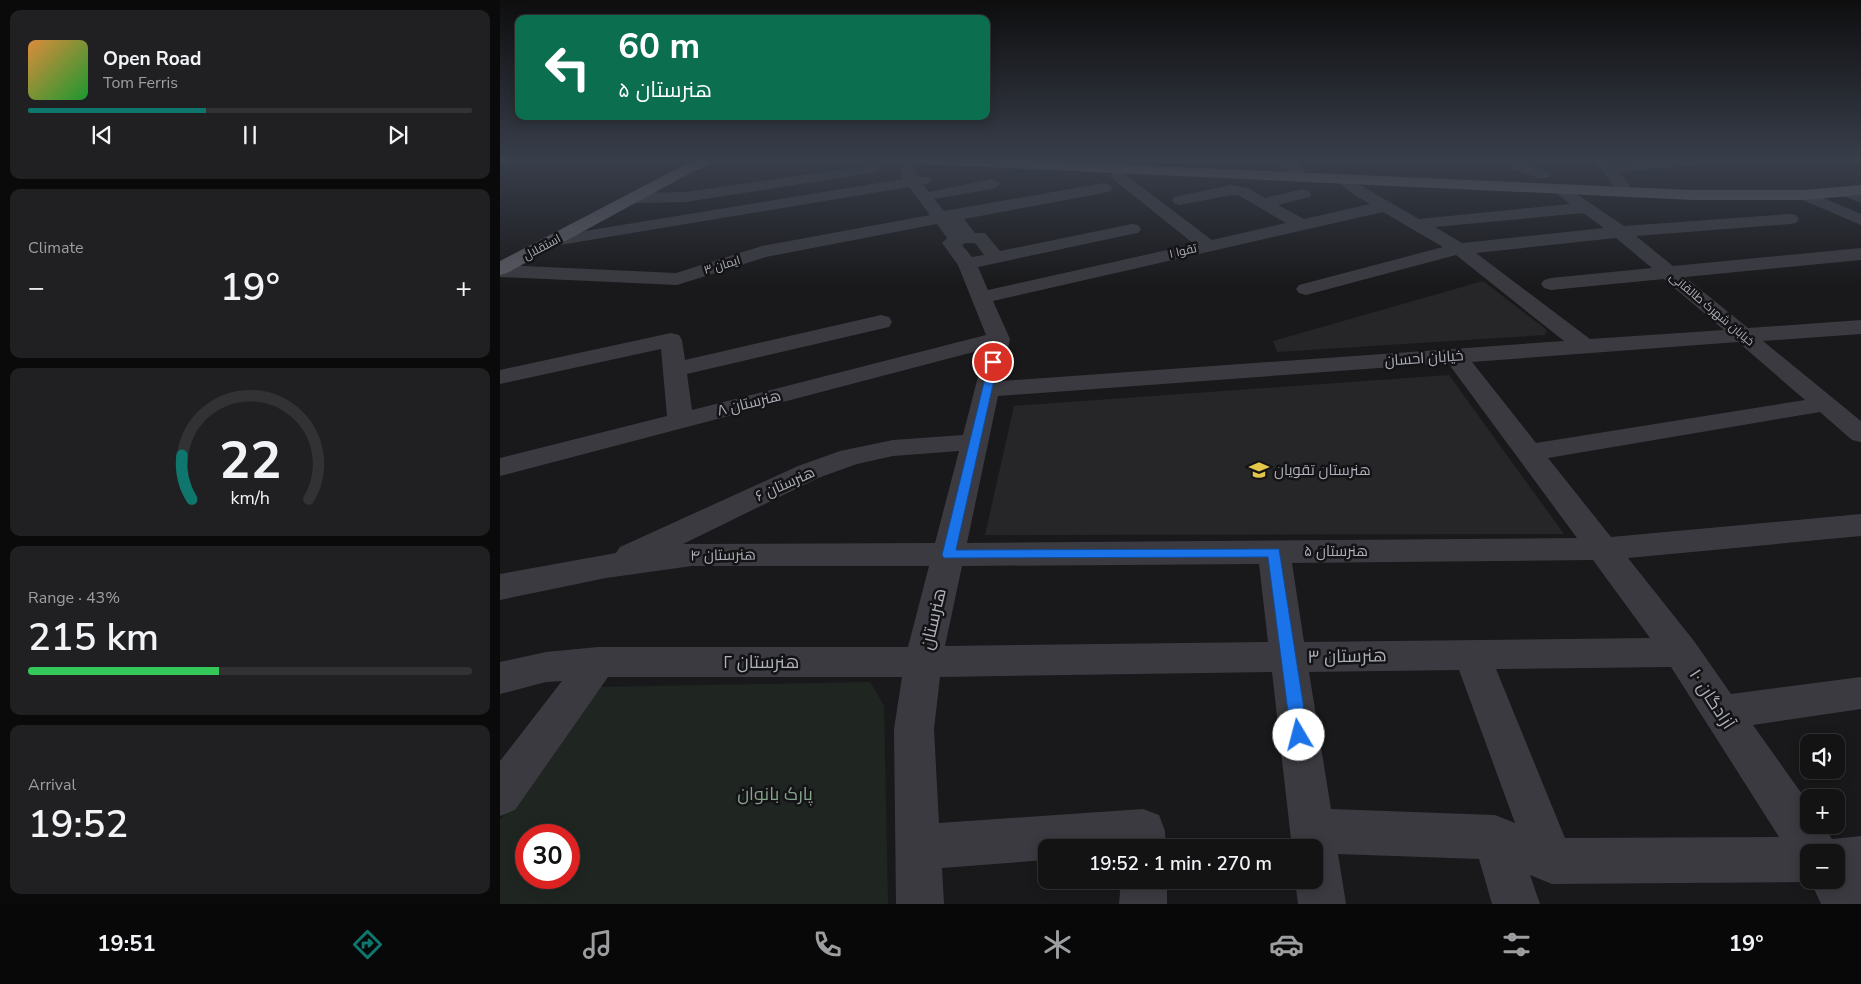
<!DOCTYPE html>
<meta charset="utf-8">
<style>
:root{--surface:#131314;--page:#202022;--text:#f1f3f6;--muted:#9d9ea0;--line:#323234;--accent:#0f766e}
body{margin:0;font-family:"Nunito Sans",Cairo,sans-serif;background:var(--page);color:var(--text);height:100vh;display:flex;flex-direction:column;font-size:19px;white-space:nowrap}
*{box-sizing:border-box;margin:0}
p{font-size:16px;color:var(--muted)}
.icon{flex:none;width:28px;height:28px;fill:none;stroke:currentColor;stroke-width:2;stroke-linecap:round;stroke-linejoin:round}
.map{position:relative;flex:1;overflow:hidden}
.side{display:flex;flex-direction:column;gap:10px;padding:10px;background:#0a0a0b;width:500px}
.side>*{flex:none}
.guide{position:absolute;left:15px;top:15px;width:475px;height:105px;border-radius:10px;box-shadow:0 2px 12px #0003,0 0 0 1px var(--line);background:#0b6e4f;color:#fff;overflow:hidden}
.controls{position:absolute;left:1300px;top:734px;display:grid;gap:10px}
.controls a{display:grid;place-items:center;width:45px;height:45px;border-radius:10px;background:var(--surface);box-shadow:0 2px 12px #0003,0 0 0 1px var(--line);font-size:25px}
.speed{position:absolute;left:15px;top:824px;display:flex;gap:10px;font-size:25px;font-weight:700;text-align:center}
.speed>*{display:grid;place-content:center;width:65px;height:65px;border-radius:50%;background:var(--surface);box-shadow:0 2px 12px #0003,0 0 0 1px var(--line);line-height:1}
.speed .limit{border:8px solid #d22;background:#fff;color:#111}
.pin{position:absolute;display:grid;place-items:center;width:42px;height:42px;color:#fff;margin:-21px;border:2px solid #fff;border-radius:50%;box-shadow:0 1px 5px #0007}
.me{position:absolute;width:55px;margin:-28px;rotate:352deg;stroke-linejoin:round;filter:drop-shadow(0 0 4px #0008)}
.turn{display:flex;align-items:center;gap:18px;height:105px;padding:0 20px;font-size:22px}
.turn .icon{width:65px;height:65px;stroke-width:2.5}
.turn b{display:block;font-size:35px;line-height:42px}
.big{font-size:38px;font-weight:600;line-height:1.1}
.side .card{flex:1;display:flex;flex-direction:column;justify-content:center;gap:8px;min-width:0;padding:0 18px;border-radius:10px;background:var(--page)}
.side .dial{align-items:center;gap:0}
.dial svg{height:130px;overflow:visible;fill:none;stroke:var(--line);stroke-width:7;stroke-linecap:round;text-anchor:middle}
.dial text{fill:var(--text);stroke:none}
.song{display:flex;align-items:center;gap:15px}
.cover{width:60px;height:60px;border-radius:8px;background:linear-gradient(135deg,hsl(30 70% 55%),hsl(130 70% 35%))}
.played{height:5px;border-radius:2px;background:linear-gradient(90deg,var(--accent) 40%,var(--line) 40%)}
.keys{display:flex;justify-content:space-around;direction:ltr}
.heat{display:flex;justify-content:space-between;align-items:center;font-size:28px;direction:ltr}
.charge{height:8px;border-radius:4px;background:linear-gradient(90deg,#34c759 43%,var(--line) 0)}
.trip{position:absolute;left:538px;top:839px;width:285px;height:50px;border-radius:10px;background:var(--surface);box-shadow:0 2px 12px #0003,0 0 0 1px var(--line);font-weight:600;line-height:50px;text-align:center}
.tab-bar{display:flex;height:80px;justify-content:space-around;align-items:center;background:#080808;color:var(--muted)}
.tab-bar .icon{width:35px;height:35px}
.tab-bar .selected{color:var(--accent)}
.tab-bar b{font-size:22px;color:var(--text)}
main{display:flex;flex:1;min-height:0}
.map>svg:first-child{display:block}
</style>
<main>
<section class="side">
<div class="card">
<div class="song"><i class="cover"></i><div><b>Open Road</b><p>Tom Ferris</p></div></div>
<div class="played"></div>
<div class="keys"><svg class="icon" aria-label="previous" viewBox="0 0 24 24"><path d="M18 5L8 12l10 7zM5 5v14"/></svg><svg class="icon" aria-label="pause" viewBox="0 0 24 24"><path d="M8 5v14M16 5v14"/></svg><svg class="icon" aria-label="next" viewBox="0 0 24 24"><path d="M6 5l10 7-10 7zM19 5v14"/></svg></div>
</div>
<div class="card"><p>Climate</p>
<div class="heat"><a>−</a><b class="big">19°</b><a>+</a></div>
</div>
<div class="card dial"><svg viewBox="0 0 100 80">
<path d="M14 69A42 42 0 1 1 86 69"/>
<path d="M14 69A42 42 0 0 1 8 42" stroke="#0f766e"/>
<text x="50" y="56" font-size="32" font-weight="700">22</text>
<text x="50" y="72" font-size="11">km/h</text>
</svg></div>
<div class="card"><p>Range · 43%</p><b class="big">215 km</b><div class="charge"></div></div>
<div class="card"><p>Arrival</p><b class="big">19:52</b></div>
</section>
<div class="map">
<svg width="1361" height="904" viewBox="0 0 1361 904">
<rect width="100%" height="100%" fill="#19191b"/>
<path fill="#262528" d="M 983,281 L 1047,330 L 1045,335 L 777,352 L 773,341 Z
M 949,375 L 1064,534 L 485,535 L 514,406 Z"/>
<path fill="#1f2621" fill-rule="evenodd" d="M 370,682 L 384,706 L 388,904 L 0,904 L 0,820 L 98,687 ZM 26,835 L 69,835 L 69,878 L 26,878 Z"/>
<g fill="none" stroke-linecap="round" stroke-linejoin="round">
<path fill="#3a3a40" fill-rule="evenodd" d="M 529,159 L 544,159 L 542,162 L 531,162 Z
M 683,159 L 704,159 L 702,162 L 690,164 L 685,163 Z
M 767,159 C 780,159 797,159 805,171 L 803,174 L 793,174 L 769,162 Z
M 889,159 L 910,159 L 908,162 L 895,165 L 890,164 L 888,161 Z
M 993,159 L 1014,159 L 1048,172 L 1051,175 L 1048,178 L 1038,178 L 995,162 Z
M 1086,159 L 1103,159 L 1114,165 L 1168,159 L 1224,159 L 1222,162 L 1217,163 L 1119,172 L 1130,186 L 1128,189 L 1116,189 L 1103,171 Z
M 408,164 L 413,165 L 417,177 L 429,177 L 432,180 L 429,183 L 423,185 L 429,192 L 492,179 L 497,181 L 500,184 L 497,187 L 492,189 L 434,199 L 444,211 L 604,183 L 610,185 L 612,188 L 610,191 L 604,193 L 464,219 L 475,233 L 485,233 L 500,251 L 632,224 L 638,225 L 641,229 L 638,233 L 632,234 L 478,267 L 488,290 L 694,244 L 613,179 L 610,176 L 613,173 L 623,173 L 712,240 L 786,223 L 738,195 L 731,195 L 680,205 L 674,203 L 672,200 L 674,197 L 731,185 L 748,188 L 765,198 L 803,189 L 809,191 L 811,194 L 809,197 L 778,205 L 804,219 L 870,204 C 858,197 846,191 837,179 L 840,176 L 850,176 L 860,185 L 919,219 L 1070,204 L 1051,189 L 1053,186 L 1065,186 L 1124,226 L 1290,214 L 1296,215 L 1299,219 L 1296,223 L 1290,224 L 1136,236 L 1173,266 L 1361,248 L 1361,260 L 1185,277 L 1248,328 L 1361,320 L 1361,334 L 1263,341 L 1361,421 L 1361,442 L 1352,440 L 1320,412 L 1048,458 L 1111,537 L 1361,514 L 1361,536 L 1128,558 L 1194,641 L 1231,694 L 1361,677 L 1361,709 L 1253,725 L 1309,804 L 1309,825 L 1323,825 L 1332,839 L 1361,836 L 1361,904 L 1321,904 L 1311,882 L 1052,884 L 1030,875 L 1040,904 L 992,904 L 979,859 L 838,854 L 846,904 L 798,904 L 795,880 L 814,880 L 814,848 L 792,848 L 772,672 L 440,677 L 434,729 L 439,823 L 643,809 L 659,815 L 665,831 L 666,848 L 546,848 L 546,860 L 442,868 L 444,904 L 396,904 L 394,729 L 402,677 L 108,677 L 15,810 L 0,816 L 0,761 L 62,681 L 46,682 L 0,694 L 0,662 L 46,652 L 98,647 L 408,647 L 429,566 L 192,566 L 106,578 L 0,600 L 0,574 L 116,553 L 120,547 L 298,466 L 340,451 L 393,440 L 463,435 L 485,349 L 0,476 L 0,458 L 167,416 L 161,349 L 0,384 L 0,370 L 171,333 L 179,335 L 182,340 L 185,360 L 381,315 L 389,317 L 392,322 L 389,327 L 187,374 L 192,410 L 486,335 L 458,265 L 442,243 L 447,238 L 437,224 L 266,257 L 177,285 L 0,277 L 0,265 L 176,273 L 262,246 L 430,215 L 409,187 L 54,246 L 48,245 L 45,241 L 48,237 L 54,236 L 403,179 C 400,174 399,170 403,165 ZM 883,212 L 943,247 L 799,285 L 796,289 L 799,293 L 806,295 L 956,255 L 1064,341 L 501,381 L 510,339 L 493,301 ZM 1083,213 L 1104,228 L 962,243 L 935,227 ZM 1116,238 L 1152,268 L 1051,278 L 1044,280 L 1041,284 L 1044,288 L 1051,290 L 1164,279 L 1224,330 L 1090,339 L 976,253 ZM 466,243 L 475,243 L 484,255 L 472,257 L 462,245 ZM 1238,342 L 1305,400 L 1036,443 L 972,362 ZM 948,363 L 1077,538 L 467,543 L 498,396 ZM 459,451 L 435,543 L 183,544 L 318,478 L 357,464 L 393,456 ZM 1093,560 L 1150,638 L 804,642 L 792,563 ZM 759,564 L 768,642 L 445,646 L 462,566 ZM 1171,667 L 1279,837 L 1065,838 L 996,669 ZM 959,670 L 1015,823 L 995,815 L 831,809 L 809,672 ZM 1309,852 L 1336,852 L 1336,880 L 1309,880 Z
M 372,165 L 377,166 L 379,169 L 377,172 L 186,202 L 134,203 L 128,201 L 126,198 L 128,195 L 134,193 L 186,192 Z
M 1347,187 L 1361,192 L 1361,203 L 1341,195 L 1339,192 L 1341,189 Z
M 1304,190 L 1361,214 L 1361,225 L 1298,198 L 1296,195 L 1298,192 Z
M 621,880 L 667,880 L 667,904 L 619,904 Z"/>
<path fill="#57575e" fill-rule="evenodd" d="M 0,159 L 9,159 L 7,162 L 0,164 Z
M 199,159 L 219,159 L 217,162 L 194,171 L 7,273 L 0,275 L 0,261 L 184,165 Z
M 393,159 L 499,159 L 1193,190 L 1304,190 L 1361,185 L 1361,195 L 1304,200 L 1193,200 L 400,163 L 395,162 Z"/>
</g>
<linearGradient id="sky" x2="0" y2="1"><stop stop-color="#0e0e0f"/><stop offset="0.56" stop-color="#383e4a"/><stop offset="1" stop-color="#383e4a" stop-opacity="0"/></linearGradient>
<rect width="1361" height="286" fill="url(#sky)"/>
<path fill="#1a73e8" stroke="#114b97" d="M 493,359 L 498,362 L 456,550 L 779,549 L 808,735 L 805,740 L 799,742 L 793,740 L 791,735 L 768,557 L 444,558 L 442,555 L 489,362 Z"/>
<defs>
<symbol id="school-bare" viewBox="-9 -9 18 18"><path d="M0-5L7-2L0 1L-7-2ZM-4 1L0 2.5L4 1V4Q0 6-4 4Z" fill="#e3c64a" stroke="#141416" stroke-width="2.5" paint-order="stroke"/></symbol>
</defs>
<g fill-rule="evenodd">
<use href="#school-bare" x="745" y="456" width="28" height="28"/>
</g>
<g text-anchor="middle" stroke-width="5" stroke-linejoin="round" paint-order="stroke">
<g font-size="12" fill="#adafb9" stroke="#141416">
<text transform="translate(42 247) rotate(-28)" y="4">استقلال</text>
<text transform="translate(683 251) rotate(-13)" y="4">تقوا ۱</text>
<text transform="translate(222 265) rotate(-17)" y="4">ایمان ۳</text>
<text transform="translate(1212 309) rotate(40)" y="4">خیابان شهرک طالقانی</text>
</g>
<g font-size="15" fill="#adafb9" stroke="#141416">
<text transform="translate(924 358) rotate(-4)" y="5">خیابان احسان</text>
<text transform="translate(249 403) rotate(-14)" y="5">هنرستان ۸</text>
<text transform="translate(285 484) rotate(-24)" y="5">هنرستان ۶</text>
<text x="836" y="556">هنرستان ۵</text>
<text transform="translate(223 555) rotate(-1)" y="5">هنرستان ۴</text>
</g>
<g font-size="15" fill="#adafb9" stroke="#141416" text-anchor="start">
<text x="774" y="475">هنرستان تقویان</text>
</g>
<g font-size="18" fill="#adafb9" stroke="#141416">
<text transform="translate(433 619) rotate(-77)" y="6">هنرستان</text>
<text transform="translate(847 656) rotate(-1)" y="6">هنرستان ۳</text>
<text x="261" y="668">هنرستان ۲</text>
<text transform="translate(1212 699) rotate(57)" y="6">آزادگان ۱۰</text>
</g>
<g font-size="18" fill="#86a38c" stroke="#141416">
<text x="275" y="800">پارک بانوان</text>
</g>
</g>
</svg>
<div class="controls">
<a><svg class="icon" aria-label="sound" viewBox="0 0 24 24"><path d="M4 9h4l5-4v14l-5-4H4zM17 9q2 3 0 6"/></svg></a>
<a>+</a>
<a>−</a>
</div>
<div class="speed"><div class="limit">30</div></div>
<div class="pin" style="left:493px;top:362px;background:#d93025"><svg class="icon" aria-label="arrive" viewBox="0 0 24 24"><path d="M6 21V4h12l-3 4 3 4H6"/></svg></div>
<svg class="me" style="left:799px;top:735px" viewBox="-20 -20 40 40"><circle r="19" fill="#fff"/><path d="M0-13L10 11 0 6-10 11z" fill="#1a73e8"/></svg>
<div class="trip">19:52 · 1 min · 270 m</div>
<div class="guide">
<div class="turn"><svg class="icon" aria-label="left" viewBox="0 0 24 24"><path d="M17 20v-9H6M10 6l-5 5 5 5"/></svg><div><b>60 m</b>هنرستان ۵</div></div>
</div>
</div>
</main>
<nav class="tab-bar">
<b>19:51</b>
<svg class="icon selected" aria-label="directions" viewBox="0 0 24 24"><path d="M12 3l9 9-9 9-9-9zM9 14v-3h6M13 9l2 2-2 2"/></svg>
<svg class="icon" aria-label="music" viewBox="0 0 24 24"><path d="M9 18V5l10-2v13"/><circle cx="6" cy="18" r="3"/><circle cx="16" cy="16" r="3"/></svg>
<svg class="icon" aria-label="phone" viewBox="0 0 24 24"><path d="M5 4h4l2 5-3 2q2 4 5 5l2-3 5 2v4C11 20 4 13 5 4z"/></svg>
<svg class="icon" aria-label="climate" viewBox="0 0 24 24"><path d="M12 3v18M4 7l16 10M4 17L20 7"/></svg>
<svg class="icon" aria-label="car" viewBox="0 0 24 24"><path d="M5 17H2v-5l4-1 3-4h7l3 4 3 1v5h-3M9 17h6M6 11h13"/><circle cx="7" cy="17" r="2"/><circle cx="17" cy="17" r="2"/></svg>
<svg class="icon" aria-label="filters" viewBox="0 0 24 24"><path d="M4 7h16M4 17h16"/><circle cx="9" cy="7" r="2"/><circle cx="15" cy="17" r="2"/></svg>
<b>19°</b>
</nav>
